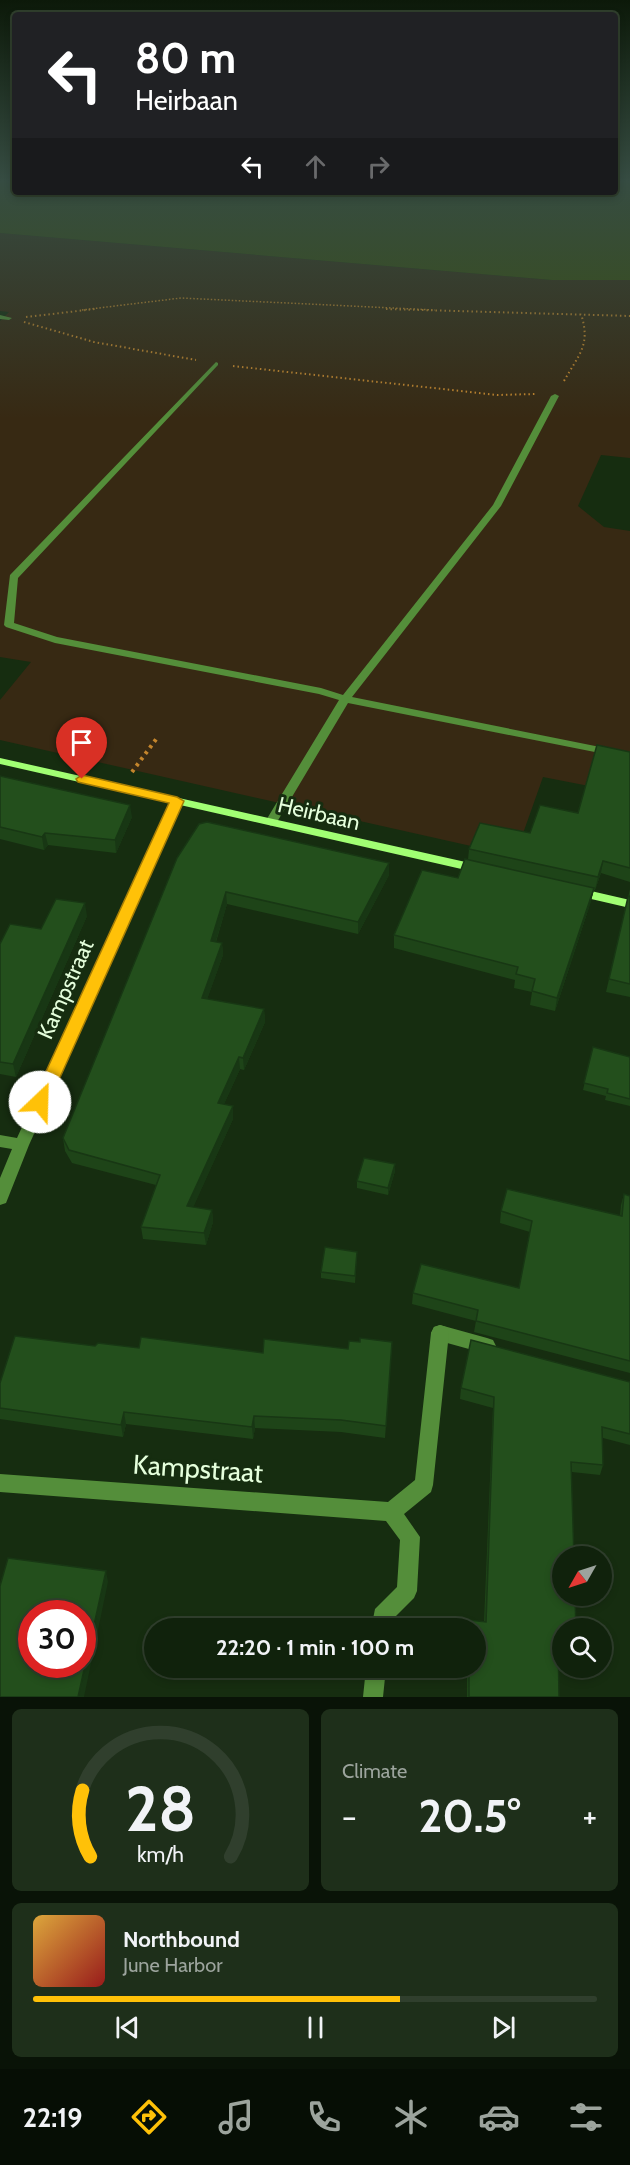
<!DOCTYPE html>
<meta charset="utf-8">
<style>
:root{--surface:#10220c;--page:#1e2f1a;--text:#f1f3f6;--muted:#9ca49d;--line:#303f2d;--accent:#ffc108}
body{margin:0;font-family:Cabin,sans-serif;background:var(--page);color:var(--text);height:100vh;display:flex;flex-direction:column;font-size:22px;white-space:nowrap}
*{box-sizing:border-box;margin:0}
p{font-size:20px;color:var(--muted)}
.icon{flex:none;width:33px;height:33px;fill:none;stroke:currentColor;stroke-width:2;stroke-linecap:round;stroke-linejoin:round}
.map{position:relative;height:1697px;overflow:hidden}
.panel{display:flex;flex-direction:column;gap:12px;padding:12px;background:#091307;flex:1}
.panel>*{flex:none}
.banner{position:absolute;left:12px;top:12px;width:606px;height:183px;border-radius:6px;box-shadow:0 3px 9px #0003,0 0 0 2px var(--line);background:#202124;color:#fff;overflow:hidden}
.needle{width:39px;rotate:231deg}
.tools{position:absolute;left:552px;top:1546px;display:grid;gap:12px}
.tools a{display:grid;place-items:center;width:60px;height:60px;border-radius:50%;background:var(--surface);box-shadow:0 3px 9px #0003,0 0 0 2px var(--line);font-size:30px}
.speed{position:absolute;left:18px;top:1600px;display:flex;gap:12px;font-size:30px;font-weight:700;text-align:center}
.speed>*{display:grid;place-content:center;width:78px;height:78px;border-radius:50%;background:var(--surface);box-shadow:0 3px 9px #0003,0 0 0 2px var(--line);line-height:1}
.speed .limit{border:9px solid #d22;background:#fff;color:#111}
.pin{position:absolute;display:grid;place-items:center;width:51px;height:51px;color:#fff;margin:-62px -26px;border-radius:50% 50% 50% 0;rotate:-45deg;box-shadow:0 0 6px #0007}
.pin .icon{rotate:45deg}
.me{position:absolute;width:66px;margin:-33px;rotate:24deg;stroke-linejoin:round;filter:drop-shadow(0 0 4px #0008)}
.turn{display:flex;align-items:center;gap:21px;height:126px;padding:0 24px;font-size:27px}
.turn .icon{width:78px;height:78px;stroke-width:2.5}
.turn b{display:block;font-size:42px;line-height:51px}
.lanes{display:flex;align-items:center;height:57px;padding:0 24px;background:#0003;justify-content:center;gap:30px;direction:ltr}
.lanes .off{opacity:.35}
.big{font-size:45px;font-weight:700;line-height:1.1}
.panel .widget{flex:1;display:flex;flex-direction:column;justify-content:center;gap:9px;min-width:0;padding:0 21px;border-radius:9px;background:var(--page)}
.panel .dial{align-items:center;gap:0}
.dial svg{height:156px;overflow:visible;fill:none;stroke:var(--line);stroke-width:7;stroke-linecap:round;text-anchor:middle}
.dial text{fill:var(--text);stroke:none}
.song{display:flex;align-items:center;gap:18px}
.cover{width:72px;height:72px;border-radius:9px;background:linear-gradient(135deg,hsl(40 70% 55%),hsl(0 70% 35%))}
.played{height:6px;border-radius:3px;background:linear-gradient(90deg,var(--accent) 65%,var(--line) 65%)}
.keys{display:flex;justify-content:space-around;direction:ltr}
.heat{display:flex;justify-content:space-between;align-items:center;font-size:33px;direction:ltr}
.panel .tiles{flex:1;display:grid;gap:12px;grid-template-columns:1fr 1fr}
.widget:last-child{grid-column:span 2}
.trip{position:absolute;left:144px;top:1618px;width:342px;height:60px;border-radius:30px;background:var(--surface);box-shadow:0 3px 9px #0003,0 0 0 2px var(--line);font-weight:700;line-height:60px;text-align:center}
.menu{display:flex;height:96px;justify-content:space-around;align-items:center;background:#060e05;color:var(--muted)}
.menu .icon{width:42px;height:42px}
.menu .active{color:var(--accent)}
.menu b{font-size:27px;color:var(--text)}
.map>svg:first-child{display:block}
</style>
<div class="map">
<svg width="630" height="1697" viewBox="0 0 630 1697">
<rect width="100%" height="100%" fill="#162d10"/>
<path fill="#372913" d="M 0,233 L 552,280 L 630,280 L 630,458 L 601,455 L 578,506 L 604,527 L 630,531 L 630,794 L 543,777 L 515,856 L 0,740 L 0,700 L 31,662 L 0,657 L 0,321 L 9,312 L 0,311 Z"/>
<path fill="#3a4e09" d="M 0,182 L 15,182 L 15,192 L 615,192 L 615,182 L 630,182 L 630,280 L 552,280 L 0,233 Z"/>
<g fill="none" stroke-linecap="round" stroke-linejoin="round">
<path stroke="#c4852c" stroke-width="1.5" stroke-dasharray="1.5 2" stroke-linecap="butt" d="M 82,310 L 181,298 L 435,310"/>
<path stroke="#c4852c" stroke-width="2" stroke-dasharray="1.5 3" stroke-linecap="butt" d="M 386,309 L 630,316
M 26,317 L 95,309
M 24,322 L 94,342 L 196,360
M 233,366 L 497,395 L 535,394
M 564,381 C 579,354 591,345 581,314"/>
<path stroke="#c4852c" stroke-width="4" stroke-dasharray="3 4.5" stroke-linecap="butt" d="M 132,772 L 157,738"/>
<path fill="#548e3a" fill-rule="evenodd" d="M 216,362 L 218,363 L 218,365 L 18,578 L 14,623 L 57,637 L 321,688 L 343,695 L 493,505 L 551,396 L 555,394 L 559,396 L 501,506 L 352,697 L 630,753 L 630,759 L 348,703 L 277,822 L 271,826 L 265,822 L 339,700 L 319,694 L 55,643 L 6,627 L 4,625 L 10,575 Z
M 440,1325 L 487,1338 L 493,1340 L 496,1346 L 493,1352 L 487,1354 L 440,1341 L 434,1339 L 431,1333 L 434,1327 Z"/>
<path fill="#548e3a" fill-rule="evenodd" d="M 0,315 L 12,318 L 9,320 L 0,319 Z
M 177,797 L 183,801 L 29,1145 L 8,1198 L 6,1203 L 0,1205 L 0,1178 L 12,1149 L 0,1147 L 0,1135 L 17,1138 L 171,801 Z
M 440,1325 L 446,1327 L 449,1333 L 433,1485 L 431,1492 L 404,1514 L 420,1537 L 417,1591 L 414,1598 L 392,1620 L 391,1629 L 371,1629 L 375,1609 L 397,1587 L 400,1540 L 386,1521 L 0,1492 L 0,1474 L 388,1502 L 415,1480 L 431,1333 L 434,1327 Z
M 366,1668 L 386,1668 L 383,1697 L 363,1697 Z"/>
<path fill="#a1ff73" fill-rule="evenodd" d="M 0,758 L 479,865 L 485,869 L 479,873 L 0,764 Z
M 578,888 L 630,900 L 630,908 L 574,895 L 572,892 L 574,889 Z"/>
</g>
<path fill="#1e4418" d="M 630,752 L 630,882 L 601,873 L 595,890 L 594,890 L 591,901 L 555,1011 L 530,1005 L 532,992 L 514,988 L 515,980 L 394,948 L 394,935 L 458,878 L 468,860 L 469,849 L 530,833 L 578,813 Z
M 0,776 L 132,817 L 116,853 L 48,845 L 44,850 L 0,839 Z
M 207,822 L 389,875 L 358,934 L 227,904 L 216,942 L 222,943 L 223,955 L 207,999 L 264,1009 L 265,1022 L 244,1070 L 240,1069 L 224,1104 L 233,1119 L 193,1207 L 212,1210 L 213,1222 L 206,1245 L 143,1239 L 141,1227 L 156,1185 L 72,1163 L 65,1151 L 63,1138 Z
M 630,889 L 630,997 L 606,992 Z
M 87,916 L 16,1077 L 0,1074 L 0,944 L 41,929 Z
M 593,1047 L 630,1057 L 630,1106 L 605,1100 L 606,1096 L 583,1090 Z
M 395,1164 L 395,1171 L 388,1195 L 357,1188 L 357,1181 Z
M 624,1194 L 630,1196 L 630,1373 L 474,1332 L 476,1321 L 412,1304 L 413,1293 L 519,1288 L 530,1232 L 500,1223 L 501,1211 L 620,1216 L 621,1205 Z
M 357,1252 L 355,1283 L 321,1278 L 321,1272 Z
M 360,1342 L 392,1342 L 385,1438 L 341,1432 L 255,1428 L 253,1439 L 126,1424 L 123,1437 L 0,1419 L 0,1383 L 95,1346 L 263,1353 L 348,1349 Z
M 630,1382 L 630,1445 L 603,1438 L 603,1465 L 600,1475 L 572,1472 L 562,1629 L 562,1643 L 558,1643 L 559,1697 L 467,1697 L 467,1668 L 476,1668 L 476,1629 L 467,1629 L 469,1620 L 484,1622 L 493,1408 L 460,1399 L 461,1388 Z"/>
<path fill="#183714" d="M 130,805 L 132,817 L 116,853 L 115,840 Z
M 45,833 L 48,845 L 44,850 L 42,837 Z
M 603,861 L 601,873 L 595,890 L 598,877 Z
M 389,863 L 389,875 L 358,934 L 358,922 Z
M 594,888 L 591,901 L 555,1011 L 557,998 Z
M 226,892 L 227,904 L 212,954 L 211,941 Z
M 85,903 L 87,916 L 16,1077 L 13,1064 Z
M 222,943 L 223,955 L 203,1011 L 202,998 Z
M 264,1009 L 265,1022 L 244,1070 L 243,1058 Z
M 239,1057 L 240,1069 L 219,1115 L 218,1103 Z
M 233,1106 L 233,1119 L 188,1219 L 187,1206 Z
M 395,1164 L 395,1171 L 388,1195 L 388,1188 Z
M 212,1210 L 213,1222 L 206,1245 L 204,1233 Z
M 124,1412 L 126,1424 L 123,1437 L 121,1425 Z
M 254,1416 L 255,1428 L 253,1439 L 252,1427 Z
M 106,1571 L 108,1582 L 84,1697 L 78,1697 Z"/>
<path fill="#234f1c" stroke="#183714" stroke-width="1.5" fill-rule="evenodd" d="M 597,745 L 630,752 L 630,868 L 603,861 L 598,877 L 469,849 L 480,823 L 530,833 L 540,805 L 578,813 Z
M 0,776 L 130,805 L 115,840 L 45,833 L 42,837 L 0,827 Z
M 207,822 L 389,863 L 358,922 L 226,892 L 211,941 L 222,943 L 202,998 L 264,1009 L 243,1058 L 239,1057 L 218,1103 L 233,1106 L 187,1206 L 212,1210 L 204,1233 L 141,1227 L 160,1175 L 69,1150 L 63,1138 L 177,858 L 199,824 Z
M 465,859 L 594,888 L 557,998 L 532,991 L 535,979 L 516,974 L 518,967 L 394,935 L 422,870 L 458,878 Z
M 630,896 L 630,984 L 609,979 L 628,897 Z
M 56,899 L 85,903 L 13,1064 L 0,1062 L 0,944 L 10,924 L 41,929 Z
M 593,1047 L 630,1057 L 630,1099 L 607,1093 L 608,1089 L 584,1083 Z
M 364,1158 L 395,1164 L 388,1188 L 357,1181 Z
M 507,1189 L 622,1216 L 624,1194 L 630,1196 L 630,1361 L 476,1321 L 478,1310 L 413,1293 L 421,1264 L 519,1288 L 532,1221 L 501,1211 Z
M 325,1247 L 357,1252 L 355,1276 L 321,1272 Z
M 15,1336 L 95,1346 L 98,1343 L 139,1348 L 141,1337 L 263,1353 L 264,1339 L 348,1349 L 349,1341 L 360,1342 L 360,1338 L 392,1342 L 386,1426 L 341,1420 L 254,1416 L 252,1427 L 124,1412 L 121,1425 L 0,1408 L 0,1383 Z
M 471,1340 L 630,1382 L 630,1434 L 602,1427 L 603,1465 L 571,1462 L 574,1557 L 562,1557 L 562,1596 L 575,1596 L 576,1629 L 562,1629 L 562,1634 L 558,1633 L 559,1697 L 469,1697 L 469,1668 L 476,1668 L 476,1629 L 469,1629 L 469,1620 L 486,1622 L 494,1397 L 461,1388 Z
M 8,1558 L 106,1571 L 78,1697 L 0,1697 L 0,1586 ZM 32,1614 L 82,1614 L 82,1665 L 32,1665 Z"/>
<linearGradient id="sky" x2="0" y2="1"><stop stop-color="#0c1909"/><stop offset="0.43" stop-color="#364c42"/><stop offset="1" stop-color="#364c42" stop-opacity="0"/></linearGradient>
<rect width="630" height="419" fill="url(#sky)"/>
<path fill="#ffc108" stroke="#a67d05" stroke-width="1.5" d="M 82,775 L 177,797 L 184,801 L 49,1102 L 46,1107 L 34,1107 L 32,1102 L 169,803 L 78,782 L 76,779 Z"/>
<g text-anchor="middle" stroke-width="6" stroke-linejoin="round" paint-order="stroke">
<g font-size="22" fill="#e5ffdc" stroke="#162d10">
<text transform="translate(319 813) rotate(13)" y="8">Heirbaan</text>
<text transform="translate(65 989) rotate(-66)" y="8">Kampstraat</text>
</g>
<g font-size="27" fill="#e5ffdc" stroke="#162d10">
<text transform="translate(198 1469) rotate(4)" y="9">Kampstraat</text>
</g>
</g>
</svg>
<div class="tools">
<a><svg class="needle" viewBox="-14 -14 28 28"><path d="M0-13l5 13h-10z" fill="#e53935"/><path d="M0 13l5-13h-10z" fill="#9ca49d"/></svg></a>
<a><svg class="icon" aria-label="search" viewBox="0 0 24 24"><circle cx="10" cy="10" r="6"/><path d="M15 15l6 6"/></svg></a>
</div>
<div class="speed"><div class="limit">30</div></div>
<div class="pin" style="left:82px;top:779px;background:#d93025"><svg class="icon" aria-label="arrive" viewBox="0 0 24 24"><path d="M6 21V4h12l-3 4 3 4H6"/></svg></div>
<svg class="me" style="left:40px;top:1102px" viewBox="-20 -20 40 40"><circle r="19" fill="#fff"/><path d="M0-13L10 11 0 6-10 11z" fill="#ffc108"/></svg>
<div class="trip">22:20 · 1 min · 100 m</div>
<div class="banner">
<div class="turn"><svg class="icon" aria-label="left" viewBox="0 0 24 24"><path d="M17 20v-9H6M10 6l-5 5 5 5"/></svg><div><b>80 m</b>Heirbaan</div></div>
<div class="lanes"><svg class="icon" aria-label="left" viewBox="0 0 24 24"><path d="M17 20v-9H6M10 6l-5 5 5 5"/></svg><svg class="icon off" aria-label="ahead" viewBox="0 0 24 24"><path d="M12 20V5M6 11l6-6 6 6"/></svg><svg class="icon off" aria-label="right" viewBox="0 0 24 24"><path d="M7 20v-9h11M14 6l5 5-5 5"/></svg></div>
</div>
</div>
<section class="panel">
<div class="tiles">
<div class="widget dial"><svg viewBox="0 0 100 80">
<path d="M14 69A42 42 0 1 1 86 69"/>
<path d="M14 69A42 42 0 0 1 10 35" stroke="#ffc108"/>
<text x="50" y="56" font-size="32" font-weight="700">28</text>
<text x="50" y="72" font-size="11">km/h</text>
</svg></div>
<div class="widget"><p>Climate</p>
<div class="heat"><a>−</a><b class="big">20.5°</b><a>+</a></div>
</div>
<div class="widget">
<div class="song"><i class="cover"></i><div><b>Northbound</b><p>June Harbor</p></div></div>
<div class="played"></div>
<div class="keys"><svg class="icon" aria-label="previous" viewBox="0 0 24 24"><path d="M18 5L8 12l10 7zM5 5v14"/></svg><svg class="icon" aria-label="pause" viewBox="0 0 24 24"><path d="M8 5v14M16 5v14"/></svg><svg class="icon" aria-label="next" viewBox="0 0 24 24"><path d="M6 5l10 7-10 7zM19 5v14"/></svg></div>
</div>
</div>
</section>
<nav class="menu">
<b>22:19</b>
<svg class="icon active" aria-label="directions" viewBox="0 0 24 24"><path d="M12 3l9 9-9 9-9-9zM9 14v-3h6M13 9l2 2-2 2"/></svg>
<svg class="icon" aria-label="music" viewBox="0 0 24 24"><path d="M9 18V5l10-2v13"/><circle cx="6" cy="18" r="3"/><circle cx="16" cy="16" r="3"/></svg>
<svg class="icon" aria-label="phone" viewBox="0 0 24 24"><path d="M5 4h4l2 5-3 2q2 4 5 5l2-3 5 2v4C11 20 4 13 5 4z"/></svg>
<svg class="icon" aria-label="climate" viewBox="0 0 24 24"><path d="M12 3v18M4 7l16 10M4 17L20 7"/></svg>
<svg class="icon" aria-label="car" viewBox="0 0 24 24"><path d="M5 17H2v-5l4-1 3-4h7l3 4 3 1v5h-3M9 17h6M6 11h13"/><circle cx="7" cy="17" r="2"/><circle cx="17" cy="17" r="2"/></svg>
<svg class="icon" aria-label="filters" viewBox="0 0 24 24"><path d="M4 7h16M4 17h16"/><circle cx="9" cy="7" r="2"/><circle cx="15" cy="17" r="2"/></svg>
</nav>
